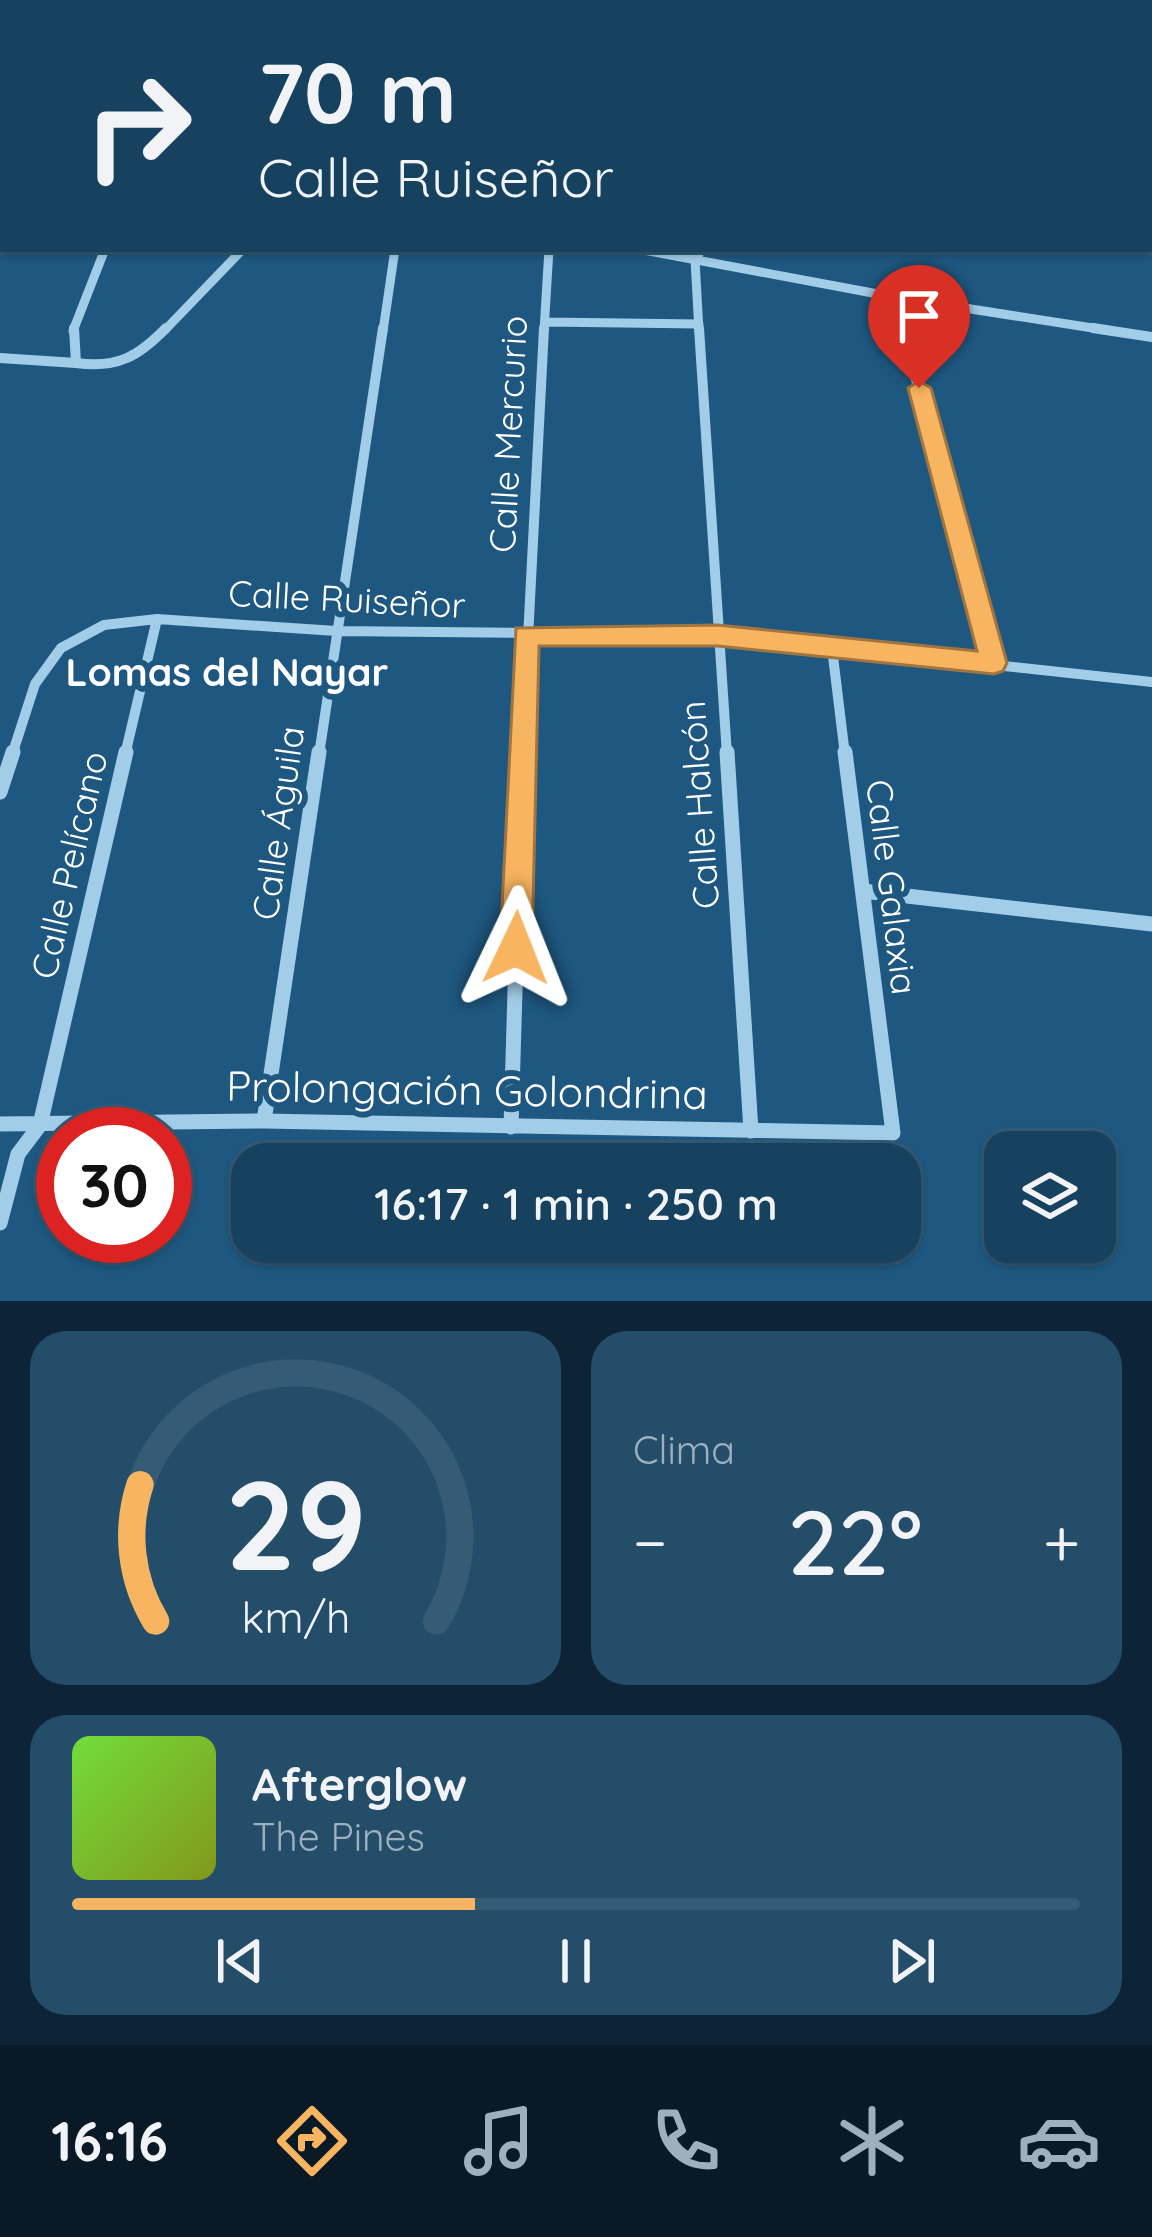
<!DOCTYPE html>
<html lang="es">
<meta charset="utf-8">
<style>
:root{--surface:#164260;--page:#234d69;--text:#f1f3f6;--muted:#9eb0bd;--line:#355b75;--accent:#f7b461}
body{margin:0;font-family:Quicksand,sans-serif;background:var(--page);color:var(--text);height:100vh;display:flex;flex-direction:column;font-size:45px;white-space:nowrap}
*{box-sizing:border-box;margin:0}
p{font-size:39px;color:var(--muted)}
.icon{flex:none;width:66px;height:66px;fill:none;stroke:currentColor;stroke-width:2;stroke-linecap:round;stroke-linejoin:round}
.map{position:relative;height:1301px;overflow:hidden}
.panel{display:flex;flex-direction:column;gap:30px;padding:30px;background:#0c2435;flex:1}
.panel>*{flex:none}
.guide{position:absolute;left:0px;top:0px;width:1152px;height:252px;box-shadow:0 3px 9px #0004,0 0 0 3px var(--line);background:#164260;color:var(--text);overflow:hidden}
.fabs{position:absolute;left:984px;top:1131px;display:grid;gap:24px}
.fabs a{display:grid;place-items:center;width:132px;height:132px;border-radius:24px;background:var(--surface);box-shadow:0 3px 9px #0004,0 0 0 3px var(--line);font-size:60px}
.speed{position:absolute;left:36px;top:1107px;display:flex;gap:24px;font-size:60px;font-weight:700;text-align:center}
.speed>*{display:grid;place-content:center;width:156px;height:156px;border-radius:50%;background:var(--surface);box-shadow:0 3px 9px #0004,0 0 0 3px var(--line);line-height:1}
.speed .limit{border:18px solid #d22;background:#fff;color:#111}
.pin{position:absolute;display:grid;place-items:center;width:102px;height:102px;color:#fff;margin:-123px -51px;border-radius:50% 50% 50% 0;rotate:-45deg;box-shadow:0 0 12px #0007}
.pin .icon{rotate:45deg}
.me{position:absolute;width:132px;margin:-66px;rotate:2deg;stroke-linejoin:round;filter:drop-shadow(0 0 9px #0008)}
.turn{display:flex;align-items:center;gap:42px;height:252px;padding:0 60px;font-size:54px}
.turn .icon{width:156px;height:156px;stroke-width:2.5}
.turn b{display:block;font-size:84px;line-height:102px}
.big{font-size:90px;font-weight:600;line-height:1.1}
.panel .card{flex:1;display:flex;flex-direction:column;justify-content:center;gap:18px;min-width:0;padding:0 42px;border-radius:36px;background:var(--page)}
.panel .dial{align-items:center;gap:0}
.dial svg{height:312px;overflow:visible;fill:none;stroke:var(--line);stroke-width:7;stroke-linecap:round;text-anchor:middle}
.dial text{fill:var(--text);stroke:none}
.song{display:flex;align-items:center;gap:36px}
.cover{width:144px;height:144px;border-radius:18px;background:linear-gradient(135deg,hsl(100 70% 55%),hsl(70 70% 35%))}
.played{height:12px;border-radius:6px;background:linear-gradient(90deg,var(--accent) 40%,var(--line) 40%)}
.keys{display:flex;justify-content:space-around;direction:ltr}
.heat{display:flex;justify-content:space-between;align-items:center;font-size:66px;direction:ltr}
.panel .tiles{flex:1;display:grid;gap:30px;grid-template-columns:1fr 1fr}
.card:last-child{grid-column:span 2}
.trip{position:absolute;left:231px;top:1143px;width:690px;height:120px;border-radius:36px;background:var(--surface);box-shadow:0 3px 9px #0004,0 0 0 3px var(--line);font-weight:600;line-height:120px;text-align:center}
.tab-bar{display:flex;height:192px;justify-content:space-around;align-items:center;background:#091a26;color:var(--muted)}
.tab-bar .icon{width:84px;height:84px}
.tab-bar .on{color:var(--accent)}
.tab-bar b{font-size:54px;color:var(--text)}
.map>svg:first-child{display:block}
</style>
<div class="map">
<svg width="1152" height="1301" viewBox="0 0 1152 1301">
<rect width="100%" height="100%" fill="#1e5880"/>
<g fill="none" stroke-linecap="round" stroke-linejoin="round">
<path stroke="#a2cde8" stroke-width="9" d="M 0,147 L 3,141
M 638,249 L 894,297 L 1112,331
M 894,297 L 903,331
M 546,322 L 699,324
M 73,331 L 105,249
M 164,331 L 243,249
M 383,331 L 395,249
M 544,331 L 549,249
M 699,331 L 695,260 L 702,249"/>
<path stroke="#a2cde8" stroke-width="10" d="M 74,328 L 76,363 C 117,369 139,356 166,328
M 699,328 L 727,755
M 902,328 L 993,663
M 1093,328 L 1152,337
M 0,358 L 76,363
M 832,648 L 845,755
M 12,755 L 35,684 L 61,648 L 104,625 L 157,619 L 336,631 L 718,635 L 1152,682
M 125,755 L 157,619
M 319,755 L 383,328
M 522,755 L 544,328"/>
<path stroke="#a2cde8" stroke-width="15" d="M 727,752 L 751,1131
M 0,792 L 13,752
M 863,891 L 1152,924
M 264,1121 L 319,752
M 0,1124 L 264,1121 L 893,1133 L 845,752
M 511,1127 L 522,752
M 0,1223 L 18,1154 L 40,1125 L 126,752"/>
<path fill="#cde6f7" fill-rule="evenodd" d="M 461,0 L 488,0 L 490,3 L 463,3 Z
M 671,0 L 699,0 L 701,3 L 673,3 Z
M 1149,101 L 1152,101 L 1152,111 L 1149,111 Z
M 1149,152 L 1152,152 L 1152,162 L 1149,162 Z
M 1149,230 L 1152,231 L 1152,249 L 1149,248 Z"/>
<path fill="#fff" fill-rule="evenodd" d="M 576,0 L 609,0 L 611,3 L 578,3 Z
M 1149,121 L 1152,122 L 1152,138 L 1149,137 Z"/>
</g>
<path fill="#f7b461" stroke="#a1753f" stroke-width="3" d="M 919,381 L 931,388 L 1007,663 L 1003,671 L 994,674 L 718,646 L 539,646 L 532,948 L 528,959 L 516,963 L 505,959 L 500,948 L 516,628 L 718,625 L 977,651 L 908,388 Z"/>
<g text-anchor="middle" stroke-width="12" stroke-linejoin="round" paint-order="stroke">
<g font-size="36" fill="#fff" stroke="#1e5880">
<text transform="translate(508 434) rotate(-87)" y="13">Calle Mercurio</text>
<text transform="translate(347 599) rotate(3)" y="13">Calle Ruiseñor</text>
<text transform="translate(699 805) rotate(-94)" y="13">Calle Halcón</text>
<text transform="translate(278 823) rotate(-82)" y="13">Calle Águila</text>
<text transform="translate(69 865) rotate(-77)" y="13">Calle Pelícano</text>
<text transform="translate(892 887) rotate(83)" y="13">Calle Galaxia</text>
</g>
<g font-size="39" font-weight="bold" fill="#fff" stroke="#1e5880">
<text x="227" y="686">Lomas del Nayar</text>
</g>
<g font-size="42" fill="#fff" stroke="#1e5880">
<text transform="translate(467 1090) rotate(1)" y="15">Prolongación Golondrina</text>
</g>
</g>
</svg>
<div class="fabs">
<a><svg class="icon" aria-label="layers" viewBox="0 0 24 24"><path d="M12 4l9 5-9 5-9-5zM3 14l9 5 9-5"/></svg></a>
</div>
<div class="speed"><div class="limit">30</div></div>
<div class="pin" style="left:919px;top:388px;background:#d93025"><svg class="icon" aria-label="arrive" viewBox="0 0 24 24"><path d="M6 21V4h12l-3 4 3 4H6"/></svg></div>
<svg class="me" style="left:516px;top:948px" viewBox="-20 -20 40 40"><path d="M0-17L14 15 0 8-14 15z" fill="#f7b461" stroke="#fff" stroke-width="4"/></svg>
<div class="trip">16:17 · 1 min · 250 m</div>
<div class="guide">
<div class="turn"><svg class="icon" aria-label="right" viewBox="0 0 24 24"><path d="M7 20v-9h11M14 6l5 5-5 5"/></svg><div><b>70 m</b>Calle Ruiseñor</div></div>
</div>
</div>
<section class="panel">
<div class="tiles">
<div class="card dial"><svg viewBox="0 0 100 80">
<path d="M14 69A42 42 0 1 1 86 69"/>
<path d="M14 69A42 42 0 0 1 10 34" stroke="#f7b461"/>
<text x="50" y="56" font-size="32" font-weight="700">29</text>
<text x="50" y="72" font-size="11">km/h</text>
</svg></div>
<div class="card"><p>Clima</p>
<div class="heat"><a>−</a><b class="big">22°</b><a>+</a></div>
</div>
<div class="card">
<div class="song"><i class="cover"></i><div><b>Afterglow</b><p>The Pines</p></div></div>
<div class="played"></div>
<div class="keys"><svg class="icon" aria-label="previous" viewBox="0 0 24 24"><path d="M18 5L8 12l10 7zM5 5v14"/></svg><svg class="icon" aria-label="pause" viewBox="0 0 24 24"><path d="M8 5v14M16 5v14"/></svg><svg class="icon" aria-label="next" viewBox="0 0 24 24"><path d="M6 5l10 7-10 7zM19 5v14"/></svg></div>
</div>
</div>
</section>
<nav class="tab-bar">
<b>16:16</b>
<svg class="icon on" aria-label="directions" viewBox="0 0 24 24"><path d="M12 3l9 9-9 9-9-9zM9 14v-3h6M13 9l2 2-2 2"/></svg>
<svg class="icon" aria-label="music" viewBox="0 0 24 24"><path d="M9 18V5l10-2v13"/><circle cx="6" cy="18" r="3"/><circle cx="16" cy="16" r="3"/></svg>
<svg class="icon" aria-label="phone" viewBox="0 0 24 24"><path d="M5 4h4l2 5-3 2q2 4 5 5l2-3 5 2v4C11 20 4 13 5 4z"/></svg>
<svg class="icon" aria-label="climate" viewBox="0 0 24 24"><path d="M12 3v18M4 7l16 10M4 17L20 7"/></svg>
<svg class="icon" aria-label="car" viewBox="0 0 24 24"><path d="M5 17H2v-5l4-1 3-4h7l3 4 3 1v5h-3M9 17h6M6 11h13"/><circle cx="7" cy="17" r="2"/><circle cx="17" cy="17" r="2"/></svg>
</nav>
